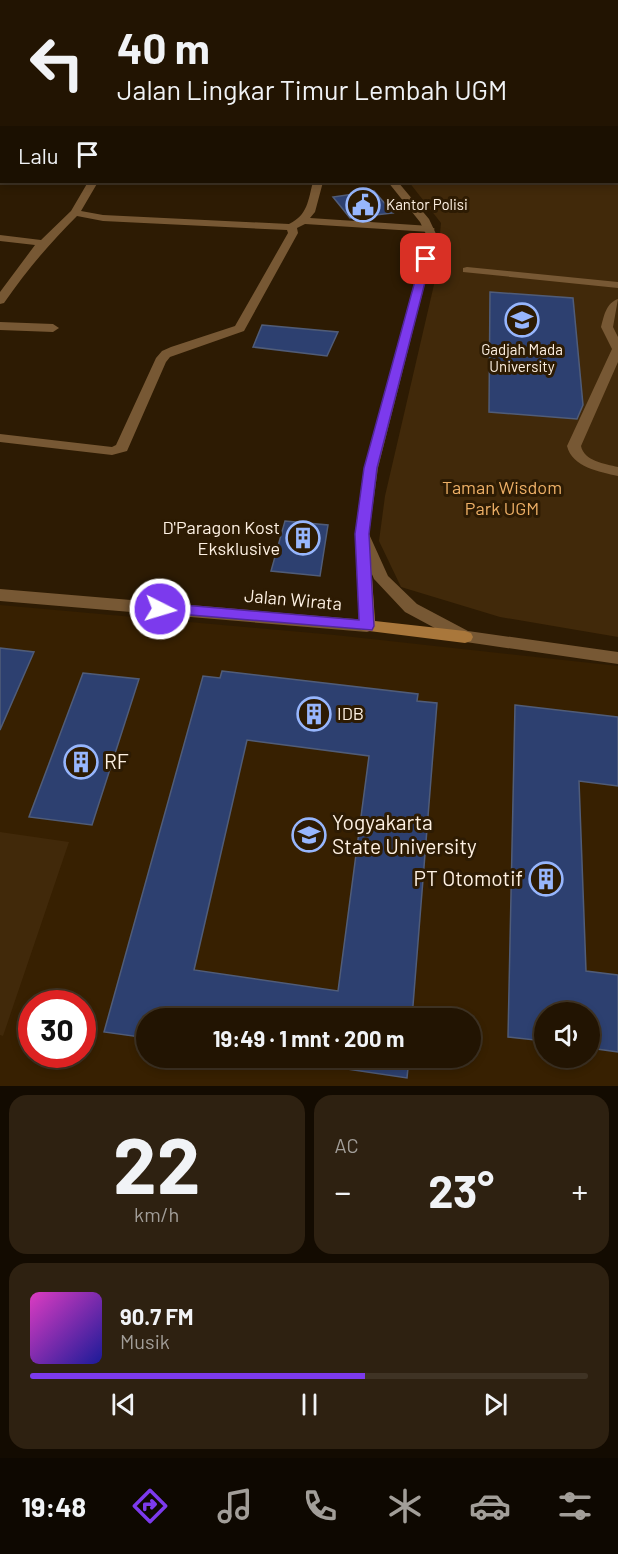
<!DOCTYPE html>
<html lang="id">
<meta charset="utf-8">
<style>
:root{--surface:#221402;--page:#2e2111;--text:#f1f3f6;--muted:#a29e99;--line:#3f3324;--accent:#7c3aed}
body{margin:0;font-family:Barlow,sans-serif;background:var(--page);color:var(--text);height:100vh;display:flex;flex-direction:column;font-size:22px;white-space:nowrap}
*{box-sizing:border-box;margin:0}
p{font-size:20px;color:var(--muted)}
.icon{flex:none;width:33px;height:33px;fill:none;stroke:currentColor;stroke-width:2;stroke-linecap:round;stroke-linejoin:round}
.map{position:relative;height:1086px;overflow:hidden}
.side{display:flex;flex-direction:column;gap:9px;padding:9px;background:#130b01;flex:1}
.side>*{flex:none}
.guide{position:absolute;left:0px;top:0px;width:618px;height:183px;box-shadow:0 3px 9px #0003,0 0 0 2px var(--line);background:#221402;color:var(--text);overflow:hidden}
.buttons{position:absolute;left:534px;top:1002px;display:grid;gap:12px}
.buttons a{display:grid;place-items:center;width:66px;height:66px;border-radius:50%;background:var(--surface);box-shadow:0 3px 9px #0003,0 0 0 2px var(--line);font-size:30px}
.speed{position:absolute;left:18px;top:990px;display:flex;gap:12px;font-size:30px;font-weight:700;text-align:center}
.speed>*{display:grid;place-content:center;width:78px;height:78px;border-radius:50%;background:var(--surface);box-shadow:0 3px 9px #0003,0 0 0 2px var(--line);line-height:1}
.speed .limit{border:9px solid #d22;background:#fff;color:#111}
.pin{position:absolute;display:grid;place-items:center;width:51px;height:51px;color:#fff;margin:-26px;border-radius:12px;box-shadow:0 3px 9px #0006}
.me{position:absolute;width:66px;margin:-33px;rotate:95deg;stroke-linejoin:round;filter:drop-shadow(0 0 4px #0008)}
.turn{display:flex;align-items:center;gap:21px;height:126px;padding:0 18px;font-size:27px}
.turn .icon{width:78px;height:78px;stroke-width:2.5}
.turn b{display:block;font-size:42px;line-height:51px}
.then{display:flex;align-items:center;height:57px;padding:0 18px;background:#0003;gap:12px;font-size:22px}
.big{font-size:45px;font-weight:700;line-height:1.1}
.side .card{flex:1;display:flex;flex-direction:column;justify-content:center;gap:9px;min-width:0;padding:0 21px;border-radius:18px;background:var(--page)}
.side .dial{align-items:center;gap:0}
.dial b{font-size:78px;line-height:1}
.song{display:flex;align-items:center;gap:18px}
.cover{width:72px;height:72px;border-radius:9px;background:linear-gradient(135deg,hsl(310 70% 55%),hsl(240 70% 35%))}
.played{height:6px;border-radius:3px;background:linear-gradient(90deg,var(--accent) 60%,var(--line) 60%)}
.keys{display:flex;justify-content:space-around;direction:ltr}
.heat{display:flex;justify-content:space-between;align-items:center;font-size:33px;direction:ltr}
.side .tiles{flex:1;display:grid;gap:9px;grid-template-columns:1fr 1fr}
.card:last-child{grid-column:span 2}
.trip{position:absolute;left:136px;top:1008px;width:345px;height:60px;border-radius:30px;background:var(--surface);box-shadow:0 3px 9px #0003,0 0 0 2px var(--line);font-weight:700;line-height:60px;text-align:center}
.tabs{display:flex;height:96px;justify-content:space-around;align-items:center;background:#0e0801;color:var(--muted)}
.tabs .icon{width:42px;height:42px}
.tabs .on{color:var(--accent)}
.tabs b{font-size:27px;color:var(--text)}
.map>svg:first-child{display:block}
</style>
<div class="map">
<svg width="618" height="1086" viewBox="0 0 618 1086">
<rect width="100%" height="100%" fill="#2d1b03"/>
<path fill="#372001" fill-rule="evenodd" d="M 0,605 L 335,635 L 618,666 L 618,1086 L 0,1086 ZM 32,1004 L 82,1004 L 82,1054 L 32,1054 ZM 544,1012 L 590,1012 L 590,1058 L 544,1058 ZM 147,1018 L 471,1018 L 471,1058 L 147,1058 Z"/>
<path fill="#41290a" d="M 0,0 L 618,0 L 618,637 L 500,617 L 401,587 L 379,541 L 385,496 L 436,276 L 441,223 L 409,182 L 616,182 L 616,2 L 2,2 L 1,16 Z
M 0,832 L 69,842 L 3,1036 L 0,1035 Z"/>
<path fill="#2d4070" stroke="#505c78" stroke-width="1.5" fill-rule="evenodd" d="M 374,191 L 393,213 L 350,218 L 333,197 Z
M 490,292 L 573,298 L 583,405 L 577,419 L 489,412 Z
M 262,325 L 338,332 L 327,356 L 253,347 Z
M 285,521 L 328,525 L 320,576 L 271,571 Z
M 0,648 L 34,652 L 0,730 Z
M 222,671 L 418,694 L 417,701 L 437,703 L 412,1018 L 147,1018 L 147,1038 L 104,1032 L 203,676 L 220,678 ZM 247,740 L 369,756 L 338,991 L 194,970 Z
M 83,673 L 139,679 L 92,825 L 29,817 Z
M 515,705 L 618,717 L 618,786 L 579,781 L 586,971 L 618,975 L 618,1052 L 590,1048 L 590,1012 L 544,1012 L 544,1041 L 508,1037 Z
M 273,1058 L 409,1058 L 407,1078 Z"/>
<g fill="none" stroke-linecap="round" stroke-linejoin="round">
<path fill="#775834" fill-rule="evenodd" d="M 0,73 L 2,73 L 0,78 Z
M 88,182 L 98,182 L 81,211 L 103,215 L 289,224 C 308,215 308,200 313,182 L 323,182 L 315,212 L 310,218 L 430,226 L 435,229 L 430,232 L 305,224 L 297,228 L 298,233 L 244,331 L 170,357 L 166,362 L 127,451 L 112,455 L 0,442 L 0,434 L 112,447 L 116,445 L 156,358 L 162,351 L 171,347 L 235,326 L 288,233 L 287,230 L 103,221 L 77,216 C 49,244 26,271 4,303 L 0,304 L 0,292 L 35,245 L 0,241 L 0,235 L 41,240 L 71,211 Z
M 467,267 L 618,282 L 618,288 L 463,272 L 463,268 Z
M 618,299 L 613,327 L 618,337 L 618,362 L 581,446 C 584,461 605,464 618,467 L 618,476 C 600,472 572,467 567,446 L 612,349 L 601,327 C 604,316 606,303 618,299 Z
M 0,322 L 53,324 L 59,328 L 53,332 L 0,330 Z
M 0,589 L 367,620 L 373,622 L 375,626 L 373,630 L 367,632 L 0,601 Z"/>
<path fill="#775834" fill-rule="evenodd" d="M 0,17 L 2,17 L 2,22 L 0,22 Z
M 388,182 L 398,182 L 429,219 L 437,236 L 378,468 L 369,534 L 388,576 L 417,604 L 468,631 L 618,652 L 618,664 L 459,641 L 405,612 L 374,579 L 355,534 L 364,468 L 427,236 L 420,222 Z"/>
<path fill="#a9773b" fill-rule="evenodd" d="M 362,529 L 369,534 L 375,621 L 465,631 L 471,633 L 473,637 L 471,641 L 465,643 L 361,630 L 359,626 L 355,534 Z"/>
</g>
<path fill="#7c3aed" stroke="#51269a" stroke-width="1.5" d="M 426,256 L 431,259 L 377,468 L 369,534 L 374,626 L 372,630 L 155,612 L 153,609 L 160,603 L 359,620 L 355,534 L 364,468 L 421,259 Z"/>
<defs>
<symbol id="civic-ring" viewBox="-11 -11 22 22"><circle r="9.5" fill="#2d1b03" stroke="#97b6fd" stroke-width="1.5"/><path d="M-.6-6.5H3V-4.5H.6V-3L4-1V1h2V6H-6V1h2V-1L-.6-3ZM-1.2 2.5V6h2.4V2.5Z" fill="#97b6fd"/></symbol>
<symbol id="university-ring" viewBox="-11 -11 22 22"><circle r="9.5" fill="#2d1b03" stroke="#97b6fd" stroke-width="1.5"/><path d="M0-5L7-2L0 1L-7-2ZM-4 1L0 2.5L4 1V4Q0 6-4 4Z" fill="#97b6fd"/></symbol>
<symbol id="building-ring" viewBox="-11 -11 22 22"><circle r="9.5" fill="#2d1b03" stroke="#97b6fd" stroke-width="1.5"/><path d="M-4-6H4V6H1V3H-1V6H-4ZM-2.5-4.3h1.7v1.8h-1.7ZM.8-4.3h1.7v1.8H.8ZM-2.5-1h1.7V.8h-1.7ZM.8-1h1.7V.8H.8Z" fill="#97b6fd"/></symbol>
</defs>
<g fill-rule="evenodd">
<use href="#civic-ring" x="344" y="186" width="38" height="38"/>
<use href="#university-ring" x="503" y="301" width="38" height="38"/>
<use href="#building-ring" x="284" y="519" width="38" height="38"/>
<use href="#building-ring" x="295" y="695" width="38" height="38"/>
<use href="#building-ring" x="62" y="743" width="38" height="38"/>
<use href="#university-ring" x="290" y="816" width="38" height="38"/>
<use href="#building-ring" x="527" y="860" width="38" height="38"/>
</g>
<g text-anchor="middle" stroke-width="6" stroke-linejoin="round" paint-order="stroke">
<g font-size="15" fill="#fef1e3" stroke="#2d1b03" text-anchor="start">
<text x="386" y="210">Kantor Polisi</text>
<text x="522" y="355" text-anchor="middle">Gadjah Mada<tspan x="522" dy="17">University</tspan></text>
</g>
<g font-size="18" fill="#eeb067" stroke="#2d1b03">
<text x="502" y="494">Taman Wisdom<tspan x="502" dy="21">Park UGM</tspan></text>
</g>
<g font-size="18" fill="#fef1e3" stroke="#2d1b03" text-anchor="end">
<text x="280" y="534">D'Paragon Kost<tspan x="280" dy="21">Eksklusive</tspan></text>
<text x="337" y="720" text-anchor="start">IDB</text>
</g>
<g font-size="18" fill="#fef1e3" stroke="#2d1b03">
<text transform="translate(293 600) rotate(5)" y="6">Jalan Wirata</text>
</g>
<g font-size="21" fill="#fef1e3" stroke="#2d1b03" text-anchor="start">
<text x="104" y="769">RF</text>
<text x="332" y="830">Yogyakarta<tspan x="332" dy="24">State University</tspan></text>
<text x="523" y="886" text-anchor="end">PT Otomotif</text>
</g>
</g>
</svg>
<div class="buttons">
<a><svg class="icon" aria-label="sound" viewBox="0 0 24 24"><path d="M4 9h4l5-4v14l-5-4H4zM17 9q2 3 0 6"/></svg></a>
</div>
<div class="speed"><div class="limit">30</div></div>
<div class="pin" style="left:426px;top:259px;background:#d93025"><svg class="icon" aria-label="arrive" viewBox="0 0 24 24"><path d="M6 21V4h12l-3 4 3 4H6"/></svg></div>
<svg class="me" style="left:160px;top:609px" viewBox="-20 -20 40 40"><circle r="17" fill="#7c3aed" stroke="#fff" stroke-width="3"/><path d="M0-11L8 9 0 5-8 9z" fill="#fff"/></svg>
<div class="trip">19:49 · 1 mnt · 200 m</div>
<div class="guide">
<div class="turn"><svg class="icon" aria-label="left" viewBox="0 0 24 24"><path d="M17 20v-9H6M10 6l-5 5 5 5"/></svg><div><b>40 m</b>Jalan Lingkar Timur Lembah UGM</div></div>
<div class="then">Lalu<svg class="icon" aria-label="arrive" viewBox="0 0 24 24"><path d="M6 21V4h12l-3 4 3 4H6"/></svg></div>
</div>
</div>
<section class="side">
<div class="tiles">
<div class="card dial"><b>22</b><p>km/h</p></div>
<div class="card"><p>AC</p>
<div class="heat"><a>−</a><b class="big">23°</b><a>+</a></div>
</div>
<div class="card">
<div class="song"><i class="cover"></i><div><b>90.7 FM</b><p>Musik</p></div></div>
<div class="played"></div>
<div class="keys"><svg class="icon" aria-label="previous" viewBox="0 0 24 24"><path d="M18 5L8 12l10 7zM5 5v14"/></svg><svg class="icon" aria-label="pause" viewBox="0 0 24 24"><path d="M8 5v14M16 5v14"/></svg><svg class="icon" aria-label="next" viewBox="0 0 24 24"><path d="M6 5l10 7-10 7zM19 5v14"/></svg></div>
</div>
</div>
</section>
<nav class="tabs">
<b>19:48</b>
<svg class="icon on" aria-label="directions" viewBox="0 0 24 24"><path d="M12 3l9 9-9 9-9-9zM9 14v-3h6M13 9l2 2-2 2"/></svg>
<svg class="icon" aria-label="music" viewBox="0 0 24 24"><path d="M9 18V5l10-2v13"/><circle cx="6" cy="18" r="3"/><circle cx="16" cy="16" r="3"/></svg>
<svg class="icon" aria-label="phone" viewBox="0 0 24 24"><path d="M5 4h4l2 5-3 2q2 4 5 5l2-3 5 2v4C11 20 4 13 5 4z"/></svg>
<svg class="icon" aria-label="climate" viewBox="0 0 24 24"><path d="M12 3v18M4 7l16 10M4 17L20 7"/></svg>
<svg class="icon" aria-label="car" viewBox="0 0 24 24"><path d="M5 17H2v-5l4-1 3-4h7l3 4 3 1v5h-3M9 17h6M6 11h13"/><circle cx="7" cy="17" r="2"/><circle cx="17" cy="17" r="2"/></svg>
<svg class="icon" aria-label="filters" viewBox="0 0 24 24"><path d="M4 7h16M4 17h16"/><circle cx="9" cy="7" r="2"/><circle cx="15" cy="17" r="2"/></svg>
</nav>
